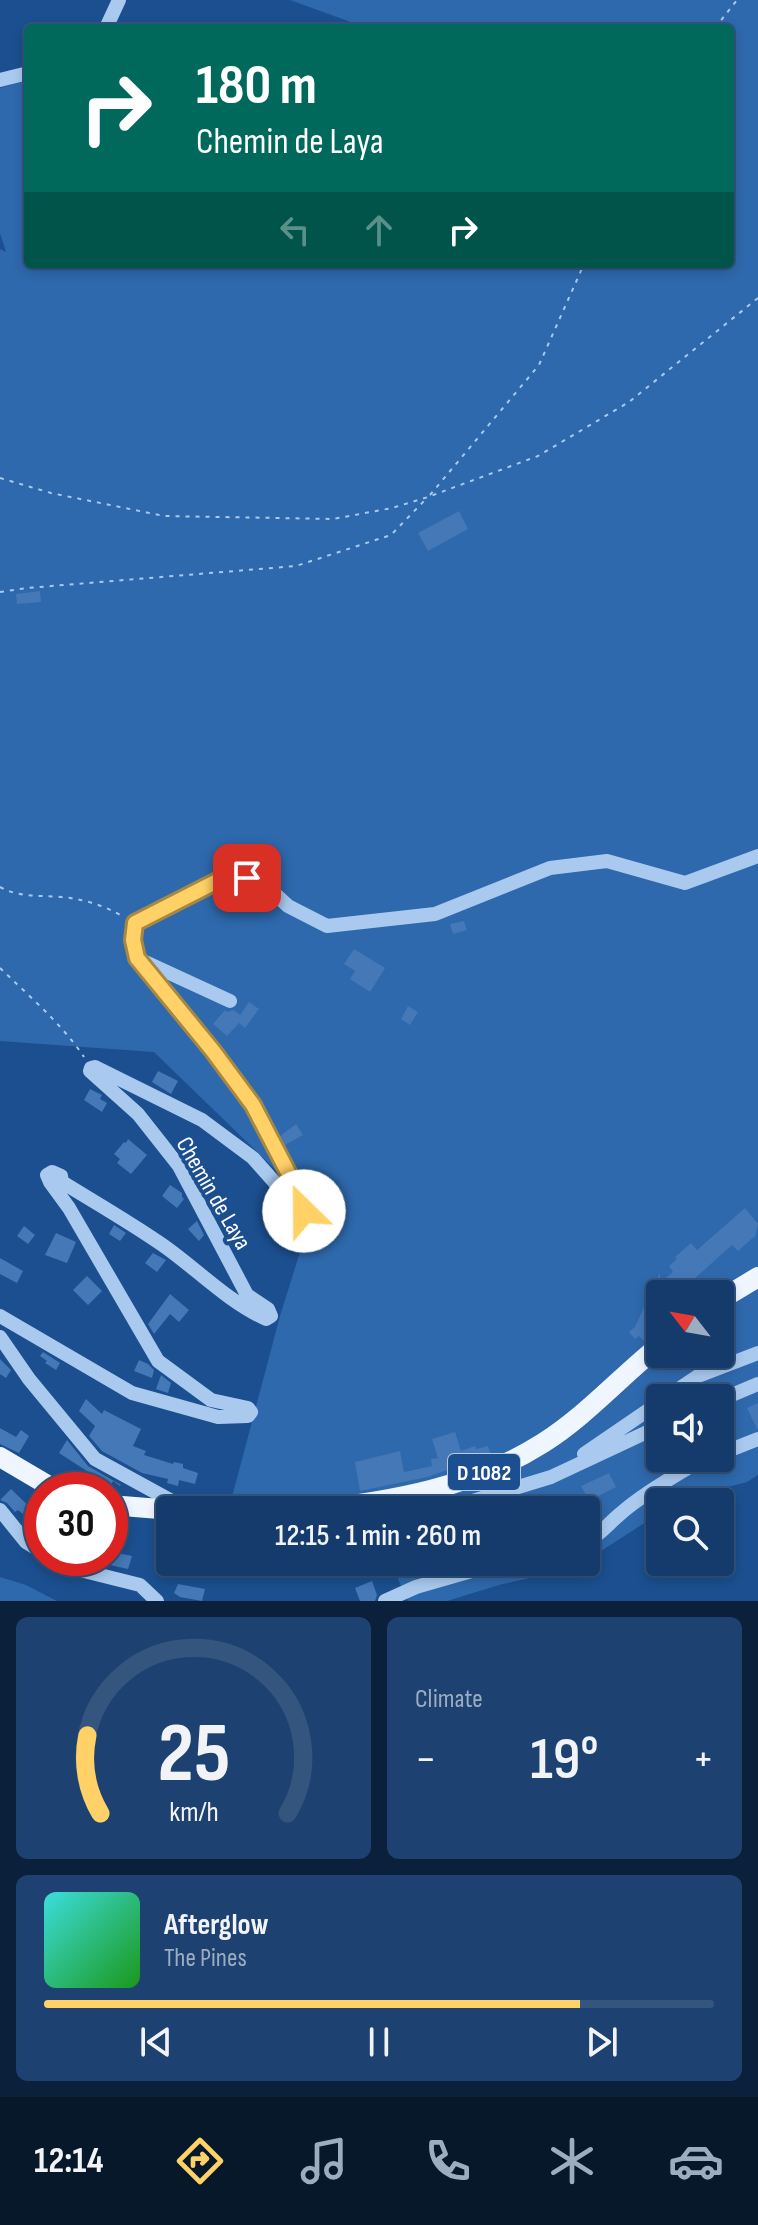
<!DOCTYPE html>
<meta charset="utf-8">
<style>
:root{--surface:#143b6b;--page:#1d4271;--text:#f1f3f6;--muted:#9dadc1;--line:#33557e;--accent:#ffd166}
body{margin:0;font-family:"Sofia Sans Condensed",sans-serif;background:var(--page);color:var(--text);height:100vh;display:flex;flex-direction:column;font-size:30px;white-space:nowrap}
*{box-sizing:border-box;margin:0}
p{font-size:26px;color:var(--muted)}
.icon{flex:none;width:44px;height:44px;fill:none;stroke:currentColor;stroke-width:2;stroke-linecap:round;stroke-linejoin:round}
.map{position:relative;height:1601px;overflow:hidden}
.drawer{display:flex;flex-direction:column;gap:16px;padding:16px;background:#0b203b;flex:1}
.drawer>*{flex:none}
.hud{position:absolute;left:24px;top:24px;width:710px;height:244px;border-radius:8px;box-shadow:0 4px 12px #0003,0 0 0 2px var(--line);background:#00695c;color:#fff;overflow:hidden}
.needle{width:52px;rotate:301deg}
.fabs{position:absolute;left:646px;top:1280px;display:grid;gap:16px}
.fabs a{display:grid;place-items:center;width:88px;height:88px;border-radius:8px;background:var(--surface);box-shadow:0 4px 12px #0003,0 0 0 2px var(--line);font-size:40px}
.speed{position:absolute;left:24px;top:1472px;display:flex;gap:16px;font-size:40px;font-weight:700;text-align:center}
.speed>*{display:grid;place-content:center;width:104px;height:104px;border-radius:50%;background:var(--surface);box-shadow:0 4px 12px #0003,0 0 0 2px var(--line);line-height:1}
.speed .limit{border:12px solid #d22;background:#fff;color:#111}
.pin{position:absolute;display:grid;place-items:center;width:68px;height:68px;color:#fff;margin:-34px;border-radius:16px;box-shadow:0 4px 12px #0006}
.me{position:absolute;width:88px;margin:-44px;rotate:337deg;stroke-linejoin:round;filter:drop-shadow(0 0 6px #0008)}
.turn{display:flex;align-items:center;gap:28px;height:168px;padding:0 40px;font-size:36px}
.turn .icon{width:104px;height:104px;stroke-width:2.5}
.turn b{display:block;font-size:56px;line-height:68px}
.lanes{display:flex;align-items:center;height:76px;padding:0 40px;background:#0003;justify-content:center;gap:40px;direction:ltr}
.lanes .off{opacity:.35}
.big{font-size:60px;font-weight:600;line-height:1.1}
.drawer .tile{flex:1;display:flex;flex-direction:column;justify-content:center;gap:12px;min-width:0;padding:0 28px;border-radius:12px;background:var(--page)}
.drawer .dial{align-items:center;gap:0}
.dial svg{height:208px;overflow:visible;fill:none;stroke:var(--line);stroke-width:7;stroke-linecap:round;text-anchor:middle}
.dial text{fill:var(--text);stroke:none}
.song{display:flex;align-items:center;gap:24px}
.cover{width:96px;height:96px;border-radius:12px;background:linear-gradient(135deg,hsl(180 70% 55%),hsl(120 70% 35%))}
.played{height:8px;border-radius:4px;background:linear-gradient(90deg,var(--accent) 80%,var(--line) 80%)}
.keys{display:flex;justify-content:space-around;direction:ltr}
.heat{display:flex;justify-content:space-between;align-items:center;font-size:44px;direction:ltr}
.drawer .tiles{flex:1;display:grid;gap:16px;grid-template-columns:1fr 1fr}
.tile:last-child{grid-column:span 2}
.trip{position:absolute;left:156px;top:1496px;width:444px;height:80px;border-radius:8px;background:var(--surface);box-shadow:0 4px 12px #0003,0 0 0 2px var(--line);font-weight:600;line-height:80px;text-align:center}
.menu{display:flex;height:128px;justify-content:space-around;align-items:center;background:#08182b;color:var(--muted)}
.menu .icon{width:56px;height:56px}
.menu .on{color:var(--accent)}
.menu b{font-size:36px;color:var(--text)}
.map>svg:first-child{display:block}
</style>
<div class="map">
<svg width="758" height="1601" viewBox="0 0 758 1601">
<rect width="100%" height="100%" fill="#1b4f8f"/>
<path fill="#2e69ad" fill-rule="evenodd" d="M 290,0 L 758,0 L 758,1475 L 747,1482 L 682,1499 L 677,1502 L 660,1502 L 660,1513 L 601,1551 L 586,1558 L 586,1510 L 238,1510 L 232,1497 L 280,1316 L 314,1207 L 154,1052 L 0,1041 L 0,249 L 6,252 L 0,233 L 0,88 L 28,80 L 28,264 L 730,264 L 730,28 L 367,28 ZM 660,1294 L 720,1294 L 720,1354 L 660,1354 ZM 660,1398 L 720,1398 L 720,1458 L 660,1458 Z
M 262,1562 L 577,1562 L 555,1572 L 499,1585 L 447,1601 L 408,1601 L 392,1566 L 330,1575 L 266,1572 Z
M 0,1577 L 26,1585 L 57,1601 L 0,1601 Z"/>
<path fill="#4478b7" d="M 459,511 L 468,529 L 428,551 L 418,533 Z
M 40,591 L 41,602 L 17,604 L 16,594 Z
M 464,921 L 467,930 L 453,934 L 450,924 Z
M 354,949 L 385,968 L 370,992 L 350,979 L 355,971 L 344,964 Z
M 249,1002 L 259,1009 L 245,1028 L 239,1023 L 227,1036 L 213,1024 L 225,1010 L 227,1012 L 234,1010 L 240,1015 Z
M 408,1006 L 418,1012 L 410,1025 L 401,1019 Z
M 158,1071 L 178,1081 L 171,1094 L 152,1082 Z
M 90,1089 L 102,1095 L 100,1099 L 107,1103 L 102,1112 L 84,1100 Z
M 296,1124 L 303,1135 L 285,1145 L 280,1136 Z
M 128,1139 L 147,1155 L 131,1174 L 117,1163 L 120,1159 L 114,1154 L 124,1142 L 126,1143 Z
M 170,1185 L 182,1193 L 182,1197 L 184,1199 L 177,1208 L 162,1196 Z
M 745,1208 L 758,1224 L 755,1236 L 738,1251 L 732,1245 L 693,1280 L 705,1294 L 660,1294 L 660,1326 L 643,1340 L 639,1336 L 635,1339 L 629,1332 L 635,1327 L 650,1294 L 648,1294 L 652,1290 L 660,1273 L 660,1283 L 673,1272 L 669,1266 L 677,1259 L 675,1257 L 691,1243 L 697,1250 Z
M 197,1221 L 204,1235 L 199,1241 L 188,1229 Z
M 114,1225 L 126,1233 L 120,1241 L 109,1234 Z
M 24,1226 L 35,1235 L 28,1244 L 17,1236 Z
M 56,1233 L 76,1242 L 67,1263 L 45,1255 Z
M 153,1253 L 166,1260 L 157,1272 L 145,1263 Z
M 0,1258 L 23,1271 L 17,1283 L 0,1274 Z
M 87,1276 L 102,1291 L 88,1305 L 73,1290 Z
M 170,1294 L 189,1310 L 179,1322 L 170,1314 L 154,1334 L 148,1324 Z
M 43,1352 L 60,1363 L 56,1370 L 45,1363 L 47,1361 L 40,1356 Z
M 0,1359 L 11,1370 L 6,1378 L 0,1374 Z
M 139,1360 L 148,1364 L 154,1370 L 152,1378 L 134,1371 Z
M 161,1375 L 171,1383 L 168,1393 L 156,1389 Z
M 86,1399 L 102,1414 L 104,1410 L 141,1429 L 133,1446 L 146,1451 L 144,1455 L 173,1464 L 174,1462 L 183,1464 L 183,1468 L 198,1473 L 195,1484 L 179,1480 L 178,1486 L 167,1483 L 168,1479 L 142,1473 L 102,1451 L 89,1436 L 95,1426 L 79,1411 Z
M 758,1403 L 758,1429 L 757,1429 L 747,1408 Z
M 0,1428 L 16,1437 L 21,1430 L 29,1436 L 19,1453 L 0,1444 Z
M 455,1432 L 461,1451 L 475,1446 L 476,1449 L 488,1446 L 491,1455 L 427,1477 L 360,1491 L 355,1462 L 400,1451 L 404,1472 L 432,1466 L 431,1459 L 438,1458 L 432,1439 Z
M 67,1440 L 88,1466 L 121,1485 L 120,1486 L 113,1481 L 110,1486 L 59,1453 Z
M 609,1473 L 616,1487 L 589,1501 L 581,1486 Z
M 11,1489 L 40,1517 L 32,1524 L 23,1514 L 18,1510 L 15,1512 L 7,1503 L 0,1500 Z
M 156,1527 L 170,1527 L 170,1543 L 156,1543 Z
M 113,1552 L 132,1556 L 128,1569 L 110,1565 L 110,1556 L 112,1556 Z
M 372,1581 L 377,1595 L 375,1601 L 360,1601 L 355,1588 Z
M 178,1584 L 205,1589 L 202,1601 L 180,1597 L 174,1593 Z"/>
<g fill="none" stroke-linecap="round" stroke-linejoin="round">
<path stroke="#a9c9ee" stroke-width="2" stroke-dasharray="4 6" stroke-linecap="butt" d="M 715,28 L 737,0
M 0,478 L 51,493 L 164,516 L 333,519 L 392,508 L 428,497 L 538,456 L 629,402 L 758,298
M 430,495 L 539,365 L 584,264
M 0,592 L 27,588 L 296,566 L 391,535 L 426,499
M 0,887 C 20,898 39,895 61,897 C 83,899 103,905 122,916
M 0,968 C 29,996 61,1023 84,1057"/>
<path stroke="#a9c9ee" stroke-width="14" d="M 106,28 L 119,0
M 0,80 L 28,73
M 141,960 L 230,1001
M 0,1316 L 132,1393 L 218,1417 L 248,1416 L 251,1412 L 248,1408 L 211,1400 L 158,1361 L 69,1208 L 50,1182 L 47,1175 L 52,1172 L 61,1176 L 62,1182 C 96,1203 131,1223 164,1246 C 198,1270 227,1301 266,1319 L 271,1316 L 268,1309 L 247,1295 L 179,1166 L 138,1114 L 90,1071 L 91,1068 L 95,1067 L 202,1120 L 253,1158 L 300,1211 L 304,1211 L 305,1205 L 253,1105 L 213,1051 L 137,958 L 133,940 L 135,923 L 231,874 L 262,882 L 288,906 L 327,926 L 435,914 L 550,868 L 607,861 L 685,883 L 758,856
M 0,1337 L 29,1379 L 95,1459 L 188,1510
M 665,1398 L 698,1376 L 758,1353
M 720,1400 L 758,1384
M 584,1454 L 660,1402
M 720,1454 L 758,1439
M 0,1510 L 26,1542 L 42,1552
M 443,1510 L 551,1477 L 660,1426
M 586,1542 C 600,1535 608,1524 620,1514 C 644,1493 672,1478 699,1461 L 707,1458
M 51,1558 L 64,1566 L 140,1585 L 157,1601
M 385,1601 L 416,1587 L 503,1562"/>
<path stroke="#f0f6ff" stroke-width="20" d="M 720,1300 L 758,1277
M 0,1457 L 56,1490
M 110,1505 L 172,1510
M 310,1510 C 390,1502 474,1487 543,1443 C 586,1416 621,1376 660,1345"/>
</g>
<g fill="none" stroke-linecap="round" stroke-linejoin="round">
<defs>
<path id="route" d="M 247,878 L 231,874 L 135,923 L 133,940 L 137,958 L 213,1051 L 253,1105 L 305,1205 L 304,1211"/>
</defs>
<use href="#route" stroke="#a68842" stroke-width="20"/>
<use href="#route" stroke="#ffd166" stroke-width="14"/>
</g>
<g text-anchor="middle" stroke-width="8" stroke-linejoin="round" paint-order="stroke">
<rect fill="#1b4f8f" stroke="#bbcadd" stroke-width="2" x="448" y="1454" width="72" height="36" rx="6"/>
<g font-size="22" font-weight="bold" fill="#fff">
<text x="484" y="1480">D 1082</text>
</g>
<g font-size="24" fill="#fff" stroke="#1b4f8f">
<text transform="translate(214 1193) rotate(60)" y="8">Chemin de Laya</text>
</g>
</g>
</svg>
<div class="fabs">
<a><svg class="needle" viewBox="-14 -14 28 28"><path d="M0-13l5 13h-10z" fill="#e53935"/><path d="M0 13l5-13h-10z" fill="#9dadc1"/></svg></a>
<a><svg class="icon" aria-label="sound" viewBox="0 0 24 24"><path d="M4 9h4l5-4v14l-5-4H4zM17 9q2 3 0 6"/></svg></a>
<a><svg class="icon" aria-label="search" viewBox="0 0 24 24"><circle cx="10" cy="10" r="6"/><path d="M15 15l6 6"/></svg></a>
</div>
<div class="speed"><div class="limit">30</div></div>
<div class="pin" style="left:247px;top:878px;background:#d93025"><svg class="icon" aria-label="arrive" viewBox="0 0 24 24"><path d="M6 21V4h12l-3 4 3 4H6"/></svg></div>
<svg class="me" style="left:304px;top:1211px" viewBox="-20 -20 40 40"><circle r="19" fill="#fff"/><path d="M0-13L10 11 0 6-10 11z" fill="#ffd166"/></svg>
<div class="trip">12:15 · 1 min · 260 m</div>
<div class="hud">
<div class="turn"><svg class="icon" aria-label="right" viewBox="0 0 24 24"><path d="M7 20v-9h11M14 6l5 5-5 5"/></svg><div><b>180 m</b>Chemin de Laya</div></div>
<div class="lanes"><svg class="icon off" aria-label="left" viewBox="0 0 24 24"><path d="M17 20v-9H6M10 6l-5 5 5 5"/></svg><svg class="icon off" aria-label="ahead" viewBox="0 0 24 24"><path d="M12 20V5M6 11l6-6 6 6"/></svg><svg class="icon" aria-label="right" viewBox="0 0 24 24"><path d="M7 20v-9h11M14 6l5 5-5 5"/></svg></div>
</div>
</div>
<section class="drawer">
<div class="tiles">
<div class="tile dial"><svg viewBox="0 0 100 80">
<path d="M14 69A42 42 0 1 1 86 69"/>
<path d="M14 69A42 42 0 0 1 9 39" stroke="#ffd166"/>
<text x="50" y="56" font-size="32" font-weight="700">25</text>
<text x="50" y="72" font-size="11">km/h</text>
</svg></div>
<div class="tile"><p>Climate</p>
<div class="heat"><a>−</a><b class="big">19°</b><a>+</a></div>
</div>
<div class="tile">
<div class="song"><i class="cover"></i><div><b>Afterglow</b><p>The Pines</p></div></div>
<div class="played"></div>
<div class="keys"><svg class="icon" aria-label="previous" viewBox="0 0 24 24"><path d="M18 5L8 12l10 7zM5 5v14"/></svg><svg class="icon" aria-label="pause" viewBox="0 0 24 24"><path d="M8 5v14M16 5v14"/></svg><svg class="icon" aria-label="next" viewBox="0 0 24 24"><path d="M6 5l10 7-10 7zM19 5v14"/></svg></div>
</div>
</div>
</section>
<nav class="menu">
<b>12:14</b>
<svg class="icon on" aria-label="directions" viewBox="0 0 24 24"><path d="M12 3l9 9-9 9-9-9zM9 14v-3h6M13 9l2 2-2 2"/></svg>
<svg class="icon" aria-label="music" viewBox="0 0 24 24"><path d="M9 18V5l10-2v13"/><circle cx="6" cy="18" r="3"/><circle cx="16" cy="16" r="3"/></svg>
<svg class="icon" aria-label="phone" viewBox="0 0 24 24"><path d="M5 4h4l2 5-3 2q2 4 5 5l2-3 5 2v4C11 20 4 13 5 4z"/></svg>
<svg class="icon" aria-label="climate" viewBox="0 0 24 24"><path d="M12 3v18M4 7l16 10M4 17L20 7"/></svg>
<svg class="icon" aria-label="car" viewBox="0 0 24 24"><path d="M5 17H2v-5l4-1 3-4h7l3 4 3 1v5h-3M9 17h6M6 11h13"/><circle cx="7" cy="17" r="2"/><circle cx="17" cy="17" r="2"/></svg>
</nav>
